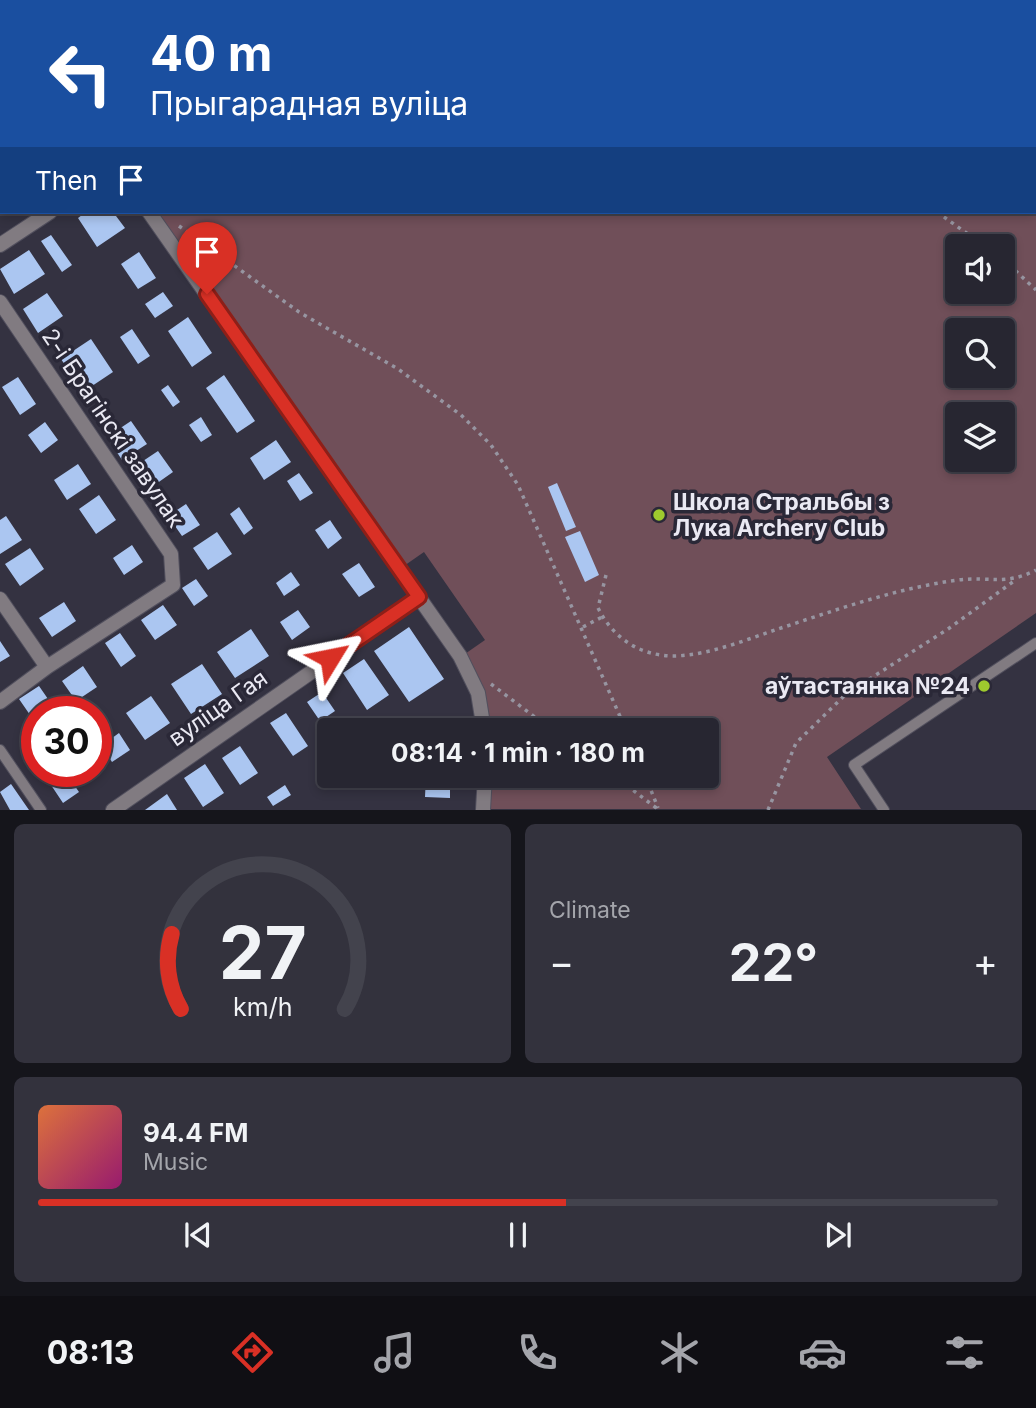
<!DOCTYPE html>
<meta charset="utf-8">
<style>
:root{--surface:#272631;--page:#33323d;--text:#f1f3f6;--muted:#a4a5ab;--line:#43434d;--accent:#d93025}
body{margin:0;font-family:Inter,sans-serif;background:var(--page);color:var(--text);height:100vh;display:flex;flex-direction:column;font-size:26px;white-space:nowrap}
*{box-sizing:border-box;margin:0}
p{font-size:23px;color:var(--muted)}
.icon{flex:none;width:38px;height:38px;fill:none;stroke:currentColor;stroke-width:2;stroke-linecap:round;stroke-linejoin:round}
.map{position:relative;height:810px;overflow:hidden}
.panel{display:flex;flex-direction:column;gap:14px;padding:14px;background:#15151b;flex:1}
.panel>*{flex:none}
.guide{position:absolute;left:0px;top:0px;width:1036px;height:214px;box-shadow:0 4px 10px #0003,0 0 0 2px var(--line);background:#1a4fa0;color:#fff;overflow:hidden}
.fabs{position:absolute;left:945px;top:234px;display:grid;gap:14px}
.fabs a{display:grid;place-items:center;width:70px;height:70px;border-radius:7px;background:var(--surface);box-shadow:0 4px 10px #0003,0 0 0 2px var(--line);font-size:35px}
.speed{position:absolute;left:21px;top:696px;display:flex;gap:14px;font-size:35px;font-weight:700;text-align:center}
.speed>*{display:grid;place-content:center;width:91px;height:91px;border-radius:50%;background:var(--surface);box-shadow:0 4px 10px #0003,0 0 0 2px var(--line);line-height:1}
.speed .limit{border:10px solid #d22;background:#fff;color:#111}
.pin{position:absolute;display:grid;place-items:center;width:60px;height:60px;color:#fff;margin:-72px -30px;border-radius:50% 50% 50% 0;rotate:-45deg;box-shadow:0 0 7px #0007}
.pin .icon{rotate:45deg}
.me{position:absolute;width:77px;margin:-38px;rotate:55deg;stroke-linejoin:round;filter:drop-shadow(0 0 5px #0008)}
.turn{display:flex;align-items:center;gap:24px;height:147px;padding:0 35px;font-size:32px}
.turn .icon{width:91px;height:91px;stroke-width:2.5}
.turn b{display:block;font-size:49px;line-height:60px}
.then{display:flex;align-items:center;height:66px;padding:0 35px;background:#0003;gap:14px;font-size:26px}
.big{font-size:52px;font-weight:700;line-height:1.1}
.panel .tile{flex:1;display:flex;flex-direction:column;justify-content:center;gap:10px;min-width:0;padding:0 24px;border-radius:10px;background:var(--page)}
.panel .dial{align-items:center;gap:0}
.dial svg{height:182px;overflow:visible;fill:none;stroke:var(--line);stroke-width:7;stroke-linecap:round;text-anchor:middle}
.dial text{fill:var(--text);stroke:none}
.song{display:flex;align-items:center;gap:21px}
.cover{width:84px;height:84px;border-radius:10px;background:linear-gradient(135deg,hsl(20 70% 55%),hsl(320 70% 35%))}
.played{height:7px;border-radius:4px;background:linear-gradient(90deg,var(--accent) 55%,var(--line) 55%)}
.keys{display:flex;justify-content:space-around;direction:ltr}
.heat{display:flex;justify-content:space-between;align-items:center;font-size:38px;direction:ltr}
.panel .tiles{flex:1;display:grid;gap:14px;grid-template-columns:1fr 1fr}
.tile:last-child{grid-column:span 2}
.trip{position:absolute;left:317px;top:718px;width:402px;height:70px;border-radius:7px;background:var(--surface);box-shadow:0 4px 10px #0003,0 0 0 2px var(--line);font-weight:700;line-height:70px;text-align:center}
.tab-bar{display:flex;height:112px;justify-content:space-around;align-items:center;background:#100f14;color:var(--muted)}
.tab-bar .icon{width:49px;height:49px}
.tab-bar .on{color:var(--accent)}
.tab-bar b{font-size:32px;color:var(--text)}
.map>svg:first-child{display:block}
</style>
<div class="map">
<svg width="1036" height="810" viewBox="0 0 1036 810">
<rect width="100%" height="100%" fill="#343241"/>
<path fill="#704f59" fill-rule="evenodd" d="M 7,0 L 1036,0 L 1036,613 L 827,757 L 861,809 L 485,809 L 488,775 L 707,775 L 707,730 L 486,730 L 462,656 L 485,640 L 424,552 L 401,568 L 152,212 L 1034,212 L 1034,2 ZM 957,247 L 1003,247 L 1003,292 L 957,292 ZM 957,331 L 1003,331 L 1003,376 L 957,376 ZM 957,415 L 1003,415 L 1003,460 L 957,460 Z"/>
<path fill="#abc6f1" d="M 86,212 L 113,212 L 125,228 L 97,247 L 78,218 Z
M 51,235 L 72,265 L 62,272 L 41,241 Z
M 29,250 L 45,274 L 14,294 L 0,269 Z
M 139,252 L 156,278 L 138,289 L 121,264 Z
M 163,292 L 173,306 L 155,318 L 145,304 Z
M 47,293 L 63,316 L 38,333 L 23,309 Z
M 188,317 L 212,353 L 192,367 L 168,331 Z
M 132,329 L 150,356 L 138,364 L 120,337 Z
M 91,339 L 113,372 L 83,392 L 61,359 Z
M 224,375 L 255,421 L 237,433 L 206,388 Z
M 18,377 L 36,404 L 20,415 L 2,387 Z
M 168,385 L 180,402 L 173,407 L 161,390 Z
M 201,417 L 212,435 L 201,442 L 189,425 Z
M 131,421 L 147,444 L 122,460 L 107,437 Z
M 45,422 L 58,440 L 41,453 L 28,435 Z
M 276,440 L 291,462 L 264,480 L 250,458 Z
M 158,451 L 173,472 L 146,491 L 131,469 Z
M 78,464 L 91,484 L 67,500 L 54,480 Z
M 299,473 L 313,493 L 300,501 L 287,481 Z
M 557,483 L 576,527 L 566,531 L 548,487 Z
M 99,495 L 116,520 L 96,534 L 79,509 Z
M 186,504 L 200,525 L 182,536 L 168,516 Z
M 239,507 L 253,528 L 244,535 L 230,514 Z
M 6,516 L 22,540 L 0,554 L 0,520 Z
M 330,520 L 342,538 L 328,549 L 315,530 Z
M 580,531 L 599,575 L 585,582 L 565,537 Z
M 217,532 L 232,554 L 208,570 L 193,548 Z
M 132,545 L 143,562 L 124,575 L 113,558 Z
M 30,548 L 44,569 L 20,586 L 5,564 Z
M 359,563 L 375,587 L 359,597 L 342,574 Z
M 291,572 L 300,585 L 284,596 L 276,583 Z
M 196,579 L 208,596 L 194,606 L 182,588 Z
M 64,602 L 76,621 L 52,637 L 39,618 Z
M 163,605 L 177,625 L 155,640 L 141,620 Z
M 298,610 L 310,627 L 292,640 L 280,622 Z
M 409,627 L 444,679 L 409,702 L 374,651 Z
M 251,629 L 269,656 L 235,678 L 217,652 Z
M 120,633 L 136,656 L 121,667 L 105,643 Z
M 0,641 L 10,656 L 0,662 Z
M 364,659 L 389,695 L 367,710 L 343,673 Z
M 202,664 L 222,694 L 191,714 L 171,684 Z
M 83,666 L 97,687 L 76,701 L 62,681 Z
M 39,686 L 57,712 L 37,712 L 37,725 L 19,699 Z
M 322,692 L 335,711 L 320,721 L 307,702 Z
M 151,696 L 170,723 L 145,740 L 126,713 Z
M 286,713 L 308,746 L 293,756 L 270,723 Z
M 383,717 L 391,730 L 373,730 L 370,725 Z
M 424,720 L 448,720 L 448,730 L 425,730 Z
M 119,733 L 130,750 L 112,762 L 101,746 Z
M 329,741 L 329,763 L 319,748 Z
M 240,746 L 258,773 L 240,785 L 222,758 Z
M 205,764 L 224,793 L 203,807 L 184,778 Z
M 51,772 L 65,772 L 79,792 L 63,803 L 45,776 Z
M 426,775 L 450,776 L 450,798 L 425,797 Z
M 11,784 L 29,810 L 10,810 L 0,792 Z
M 285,785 L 291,795 L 273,806 L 267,797 Z
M 167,794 L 177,810 L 145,810 Z"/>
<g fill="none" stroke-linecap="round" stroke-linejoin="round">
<defs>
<path id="lane" d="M 0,750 L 41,810
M 884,810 L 854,765 L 1036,643"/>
<path id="street" d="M 6,0 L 7,2
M 149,212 L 460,656 L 478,693 L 484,730
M 0,245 L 50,212
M 0,302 L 171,554 L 173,585 L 47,667 L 0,702
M 0,599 L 47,667
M 113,810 L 419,597
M 483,810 L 485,775"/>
</defs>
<use href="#lane" stroke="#514f5d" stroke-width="12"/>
<use href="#street" stroke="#514f5d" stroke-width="16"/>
<path stroke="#9795a1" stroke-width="3.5" stroke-dasharray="3.5 5" stroke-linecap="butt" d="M 689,0 L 691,2
M 968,0 L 970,2
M 135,2 L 136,0
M 382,2 L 384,0
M 1034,66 L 1036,68
M 937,212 L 986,247
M 179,226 L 299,312 L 398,369 L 461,415 L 491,445 L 518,485 L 626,730
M 1003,259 L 1036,290
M 606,575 L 598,608 C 613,638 640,656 674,656 C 710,655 745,640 778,629 C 836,610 897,588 958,580 C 990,576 1005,586 1036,570
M 583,627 L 602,617
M 491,684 L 552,730
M 613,775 L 659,810
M 645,775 L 658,808
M 768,810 L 796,743 L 846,694 L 948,629 L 1014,581"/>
<use href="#lane" stroke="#817b81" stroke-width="10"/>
<use href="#street" stroke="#817b81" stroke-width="14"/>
</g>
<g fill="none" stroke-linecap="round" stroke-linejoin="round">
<defs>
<path id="route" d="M 207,294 L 419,597 L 330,658"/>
</defs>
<use href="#route" stroke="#8d1f18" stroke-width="18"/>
<use href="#route" stroke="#d93025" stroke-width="12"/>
</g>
<g fill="#9eca2e" stroke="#2a2837" stroke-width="2.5">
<circle cx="659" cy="515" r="7"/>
<circle cx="984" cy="686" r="7"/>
</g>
<g text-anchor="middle" stroke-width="7" stroke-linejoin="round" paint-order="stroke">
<g font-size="23" fill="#eae9f3" stroke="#2a2837">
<text transform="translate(113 428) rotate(56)" y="8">2-і Брагінскі завулак</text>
<text transform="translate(218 708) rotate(-35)" y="8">вуліца Гая</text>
</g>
<g font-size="23" font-weight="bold" fill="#eae9f3" stroke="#2a2837" text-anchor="start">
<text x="673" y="510">Школа Стральбы з<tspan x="673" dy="26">Лука Archery Club</tspan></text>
<text x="970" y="694" text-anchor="end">аўтастаянка №24</text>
</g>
</g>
</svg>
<div class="fabs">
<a><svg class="icon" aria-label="sound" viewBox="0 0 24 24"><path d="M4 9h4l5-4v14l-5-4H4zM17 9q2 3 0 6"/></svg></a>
<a><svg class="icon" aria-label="search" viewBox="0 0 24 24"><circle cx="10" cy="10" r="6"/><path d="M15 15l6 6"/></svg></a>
<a><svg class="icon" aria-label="layers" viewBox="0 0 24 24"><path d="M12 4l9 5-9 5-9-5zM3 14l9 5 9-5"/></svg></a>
</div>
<div class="speed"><div class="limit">30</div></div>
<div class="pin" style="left:207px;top:294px;background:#d93025"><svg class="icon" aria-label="arrive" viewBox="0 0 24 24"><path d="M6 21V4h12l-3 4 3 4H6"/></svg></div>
<svg class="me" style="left:330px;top:658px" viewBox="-20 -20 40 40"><path d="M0-17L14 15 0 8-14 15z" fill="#d93025" stroke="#fff" stroke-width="4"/></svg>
<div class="trip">08:14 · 1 min · 180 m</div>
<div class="guide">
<div class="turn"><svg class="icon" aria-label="left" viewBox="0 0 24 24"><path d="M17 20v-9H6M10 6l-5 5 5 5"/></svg><div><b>40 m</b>Прыгарадная вуліца</div></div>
<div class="then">Then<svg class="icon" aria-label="arrive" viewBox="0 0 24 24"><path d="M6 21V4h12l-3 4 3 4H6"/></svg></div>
</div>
</div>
<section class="panel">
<div class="tiles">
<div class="tile dial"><svg viewBox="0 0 100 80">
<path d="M14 69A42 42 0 1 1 86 69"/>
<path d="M14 69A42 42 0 0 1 10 36" stroke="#d93025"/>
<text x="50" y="56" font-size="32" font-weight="700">27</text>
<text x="50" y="72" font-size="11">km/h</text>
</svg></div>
<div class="tile"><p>Climate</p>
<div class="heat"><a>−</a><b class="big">22°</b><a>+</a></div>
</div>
<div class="tile">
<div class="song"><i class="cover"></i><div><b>94.4 FM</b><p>Music</p></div></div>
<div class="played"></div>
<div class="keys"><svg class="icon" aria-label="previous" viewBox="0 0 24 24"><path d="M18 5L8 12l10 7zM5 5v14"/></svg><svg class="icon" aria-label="pause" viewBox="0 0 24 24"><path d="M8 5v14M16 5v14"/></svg><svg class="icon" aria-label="next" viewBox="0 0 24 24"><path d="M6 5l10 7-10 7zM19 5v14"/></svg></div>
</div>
</div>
</section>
<nav class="tab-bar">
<b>08:13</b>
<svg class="icon on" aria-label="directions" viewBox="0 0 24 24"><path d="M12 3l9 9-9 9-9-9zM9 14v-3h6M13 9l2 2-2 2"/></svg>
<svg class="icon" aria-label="music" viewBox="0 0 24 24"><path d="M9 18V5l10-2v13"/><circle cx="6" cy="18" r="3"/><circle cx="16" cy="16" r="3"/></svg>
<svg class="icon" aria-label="phone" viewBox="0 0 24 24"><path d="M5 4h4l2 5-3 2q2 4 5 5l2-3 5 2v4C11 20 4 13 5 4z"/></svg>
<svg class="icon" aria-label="climate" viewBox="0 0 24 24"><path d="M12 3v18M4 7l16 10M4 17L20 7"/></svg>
<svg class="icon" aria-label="car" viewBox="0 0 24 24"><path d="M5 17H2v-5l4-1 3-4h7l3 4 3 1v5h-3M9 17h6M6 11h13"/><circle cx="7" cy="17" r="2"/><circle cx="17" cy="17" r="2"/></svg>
<svg class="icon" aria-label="filters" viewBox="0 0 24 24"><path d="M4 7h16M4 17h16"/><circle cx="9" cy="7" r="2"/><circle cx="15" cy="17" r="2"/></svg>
</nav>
